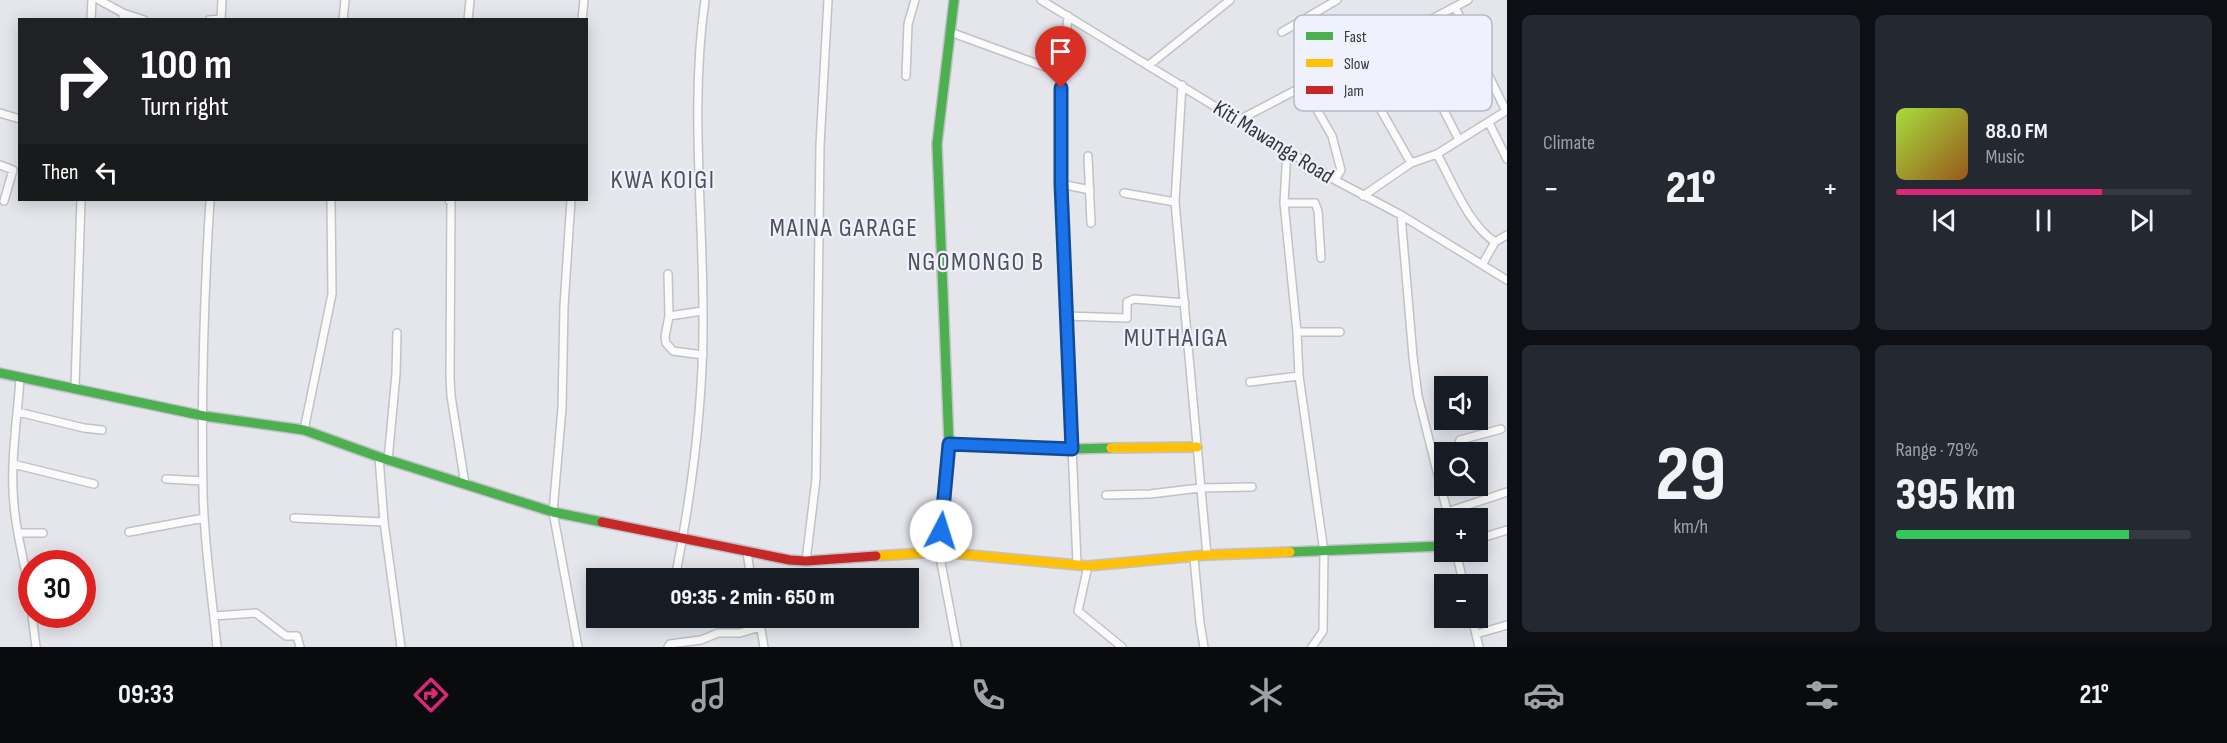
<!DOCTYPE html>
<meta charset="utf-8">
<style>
:root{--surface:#171b24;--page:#242831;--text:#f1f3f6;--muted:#9ea1a6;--line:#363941;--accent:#db2777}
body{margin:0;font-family:"Sofia Sans Condensed",sans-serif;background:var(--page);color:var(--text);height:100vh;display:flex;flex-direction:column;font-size:22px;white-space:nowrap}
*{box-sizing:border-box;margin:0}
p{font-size:20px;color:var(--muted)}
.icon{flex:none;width:33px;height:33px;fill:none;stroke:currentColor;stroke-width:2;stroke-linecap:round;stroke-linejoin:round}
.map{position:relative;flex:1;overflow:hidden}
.details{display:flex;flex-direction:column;gap:15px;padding:15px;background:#0d0f14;width:720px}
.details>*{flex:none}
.guide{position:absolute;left:18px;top:18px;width:570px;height:183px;border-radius:0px;box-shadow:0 3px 15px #0003;background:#202124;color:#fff;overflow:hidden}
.controls{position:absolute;left:1434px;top:376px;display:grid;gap:12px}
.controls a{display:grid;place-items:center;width:54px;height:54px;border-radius:0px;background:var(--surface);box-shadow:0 3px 15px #0003;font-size:30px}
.speed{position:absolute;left:18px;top:550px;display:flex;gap:12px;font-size:30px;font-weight:700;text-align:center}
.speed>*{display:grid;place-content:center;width:78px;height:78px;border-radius:50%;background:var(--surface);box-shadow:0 3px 15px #0003;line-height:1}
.speed .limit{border:9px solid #d22;background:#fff;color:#111}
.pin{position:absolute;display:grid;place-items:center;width:51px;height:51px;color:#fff;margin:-62px -26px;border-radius:50% 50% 50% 0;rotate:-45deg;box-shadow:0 0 6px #0007}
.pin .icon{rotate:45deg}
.me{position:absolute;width:66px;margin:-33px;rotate:5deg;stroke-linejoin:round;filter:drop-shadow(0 0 4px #0008)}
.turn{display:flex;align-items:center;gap:21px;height:126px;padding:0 24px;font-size:27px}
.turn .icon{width:78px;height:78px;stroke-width:2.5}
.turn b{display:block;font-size:42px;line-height:51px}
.then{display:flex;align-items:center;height:57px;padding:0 24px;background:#0003;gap:12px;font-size:22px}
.big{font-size:45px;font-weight:800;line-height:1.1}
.details .card{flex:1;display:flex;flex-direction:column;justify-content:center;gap:9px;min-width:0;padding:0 21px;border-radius:9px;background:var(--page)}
.details .dial{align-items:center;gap:0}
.dial b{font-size:78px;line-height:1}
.song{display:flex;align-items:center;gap:18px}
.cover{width:72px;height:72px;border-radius:9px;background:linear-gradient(135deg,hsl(80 70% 55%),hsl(30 70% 35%))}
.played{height:6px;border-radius:3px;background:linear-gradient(90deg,var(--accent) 70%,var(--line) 70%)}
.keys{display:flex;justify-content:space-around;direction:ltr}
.heat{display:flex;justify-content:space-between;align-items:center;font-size:33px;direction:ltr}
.charge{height:9px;border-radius:4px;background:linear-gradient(90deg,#34c759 79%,var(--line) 0)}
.details .tiles{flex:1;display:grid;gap:15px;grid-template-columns:repeat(2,1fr)}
.trip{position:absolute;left:586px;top:568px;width:333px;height:60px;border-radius:0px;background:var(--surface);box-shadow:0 3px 15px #0003;font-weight:800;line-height:60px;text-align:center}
.dock{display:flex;height:96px;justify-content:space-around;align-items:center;background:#090b0e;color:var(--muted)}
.dock .icon{width:42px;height:42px}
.dock .selected{color:var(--accent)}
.dock b{font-size:27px;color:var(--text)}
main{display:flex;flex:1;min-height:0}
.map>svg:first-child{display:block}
</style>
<main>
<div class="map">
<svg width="1507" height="647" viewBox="0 0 1507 647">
<rect width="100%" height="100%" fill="#e4e6ec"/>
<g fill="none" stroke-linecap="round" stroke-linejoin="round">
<defs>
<path id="street" d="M 99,0 L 123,13 L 123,20
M 1041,0 L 1335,180 L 1401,215 L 1507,280
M 123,13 L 144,20
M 1068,16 L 1061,88 L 1061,184 L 1077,564
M 91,20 L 92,0
M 209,20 L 221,19
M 221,20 L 222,0
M 343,20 L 345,0
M 468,20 L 470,0
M 582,20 L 584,0
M 950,32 L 1062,73
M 1282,32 L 1337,0
M 1405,34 L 1459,140
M 1353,61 L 1411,163 L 1363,196
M 1149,65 L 1230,0
M 906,76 L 908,24 L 915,0
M 1182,85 L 1175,202 L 1207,555
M 1304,87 L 1332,136 L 1341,170 L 1335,180
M 0,113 L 20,119
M 1239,120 L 1468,0
M 1489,123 L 1507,159
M 1287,149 L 1284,203 L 1297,332 L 1299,376 L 1324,552 L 1323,631 L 1312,647
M 1437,154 C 1453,183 1468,224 1495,242
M 1088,156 L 1091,223
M 1411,163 L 1437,154 L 1506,111 L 1455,7
M 0,165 L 13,170 L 4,201
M 1061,184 L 1090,190
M 1124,193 L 1175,202
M 210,200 C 204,297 201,395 203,492 C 204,544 212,595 217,647
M 449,200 L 451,200 L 450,377 L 451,396 L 465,484
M 571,200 L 564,306 L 562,408 L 553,512 L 578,647
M 1284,203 L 1315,203 L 1318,211 L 1321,258
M 1401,215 L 1413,357 L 1418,396 L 1449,519
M 1482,265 L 1495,242 L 1507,235
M 668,274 L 669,316 L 665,337 L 666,343 L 673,351 L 703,355
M 669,316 L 703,311
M 1065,316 L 1127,318 L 1127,302 L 1134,299 L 1185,303
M 1297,332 L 1340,332
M 20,378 C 18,415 11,452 13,489 C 14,530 27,569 32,609
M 1250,382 L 1299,376
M 75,387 L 81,200
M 18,412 L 84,428 L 102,430
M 304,430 L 332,294 L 331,200
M 949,444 L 939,552 L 957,647
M 1456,453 L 1460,440 L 1501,429
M 379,457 L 384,522 L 401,647
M 388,460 L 396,374 L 397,333
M 1434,461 L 1444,458
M 13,464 L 94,484
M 166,479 L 203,481
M 1106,495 L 1150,494 L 1200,488 L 1252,487
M 1447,512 L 1507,492
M 294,518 L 384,522
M 129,532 L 204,518
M 18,533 L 43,533
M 1478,539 L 1507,530
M 747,552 L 751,579
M 1456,552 L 1464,585
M 1194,558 L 1200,623 L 1204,647
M 806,561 L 816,479 L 820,145 L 828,0
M 1088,566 L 1078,611 L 1122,647
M 675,579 C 692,492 704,401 703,313 C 703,209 690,104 705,0
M 32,615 L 36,647
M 214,616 L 256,613 L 286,636 L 297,636 L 300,647
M 759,618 L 764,647
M 1472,618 L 1479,647
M 1476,634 L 1507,625
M 668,647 L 670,644 L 701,640 L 718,633 L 740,633 L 760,627"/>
<path id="fast" d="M 954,0 L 937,144 L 949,444 L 1072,449 L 1111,448
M 0,373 L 204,416 L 304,430 L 379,457 L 553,512 L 602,522
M 1290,552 L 1444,546"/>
<path id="slow" d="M 1111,448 L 1197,447
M 876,556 L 939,552 L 1088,566 L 1207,555 L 1290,552"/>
<path id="jam" d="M 602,522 L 790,560 L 806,561 L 876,556"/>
</defs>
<use href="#street" stroke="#c0c2c7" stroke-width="10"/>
<use href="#fast" stroke="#c0c2c7" stroke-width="12"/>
<use href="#slow" stroke="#c0c2c7" stroke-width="12"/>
<use href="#jam" stroke="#c0c2c7" stroke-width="12"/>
<use href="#street" stroke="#fbfbfc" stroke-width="7"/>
<use href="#fast" stroke="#4caf50" stroke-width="9"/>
<use href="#slow" stroke="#ffc107" stroke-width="9"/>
<use href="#jam" stroke="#c62828" stroke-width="9"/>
</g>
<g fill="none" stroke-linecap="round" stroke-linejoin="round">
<defs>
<path id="route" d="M 941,531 L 949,444 L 1072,449 L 1061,184 L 1061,88"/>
</defs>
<use href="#route" stroke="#114b97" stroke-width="15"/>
<use href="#route" stroke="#1a73e8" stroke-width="10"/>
</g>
<g text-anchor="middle" stroke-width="4.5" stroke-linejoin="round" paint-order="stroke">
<g font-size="22" fill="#35363a" stroke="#eff1fd">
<text transform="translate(1274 141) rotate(32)" y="8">Kiti Mawanga Road</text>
</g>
<g font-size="26" letter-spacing="1.5" fill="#4e505a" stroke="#eff1fd">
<text x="663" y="188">KWA KOIGI</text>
<text x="844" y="236">MAINA GARAGE</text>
<text x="976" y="270">NGOMONGO B</text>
<text x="1176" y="346">MUTHAIGA</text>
</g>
</g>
<rect x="1294" y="15" width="198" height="96" rx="9" fill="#eff1fd" stroke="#b7b9c2" stroke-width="1.5"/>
<rect x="1306" y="32" width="27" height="8" fill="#4caf50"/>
<rect x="1306" y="59" width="27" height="8" fill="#ffc107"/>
<rect x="1306" y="86" width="27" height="8" fill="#c62828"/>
<g font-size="16" fill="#35363a">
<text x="1344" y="42">Fast</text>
<text x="1344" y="69">Slow</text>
<text x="1344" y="96">Jam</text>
</g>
</svg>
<div class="controls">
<a><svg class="icon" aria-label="sound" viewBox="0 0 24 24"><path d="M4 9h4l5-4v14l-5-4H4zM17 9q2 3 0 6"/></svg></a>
<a><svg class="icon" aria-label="search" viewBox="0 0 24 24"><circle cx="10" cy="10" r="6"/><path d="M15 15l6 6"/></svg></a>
<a>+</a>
<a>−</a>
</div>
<div class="speed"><div class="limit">30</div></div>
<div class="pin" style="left:1061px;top:88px;background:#d93025"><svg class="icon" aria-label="arrive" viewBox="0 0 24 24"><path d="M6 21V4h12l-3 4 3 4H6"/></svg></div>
<svg class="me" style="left:941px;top:531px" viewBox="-20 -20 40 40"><circle r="19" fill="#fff"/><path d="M0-13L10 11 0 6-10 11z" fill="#1a73e8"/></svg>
<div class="trip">09:35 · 2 min · 650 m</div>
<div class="guide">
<div class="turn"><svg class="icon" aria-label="right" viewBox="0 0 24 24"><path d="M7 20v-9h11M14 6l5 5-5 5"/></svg><div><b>100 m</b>Turn right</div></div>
<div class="then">Then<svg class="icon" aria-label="left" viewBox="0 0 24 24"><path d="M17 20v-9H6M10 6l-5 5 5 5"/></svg></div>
</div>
</div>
<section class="details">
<div class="tiles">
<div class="card"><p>Climate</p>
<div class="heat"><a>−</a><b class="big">21°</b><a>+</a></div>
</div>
<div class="card">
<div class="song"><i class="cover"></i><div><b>88.0 FM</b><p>Music</p></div></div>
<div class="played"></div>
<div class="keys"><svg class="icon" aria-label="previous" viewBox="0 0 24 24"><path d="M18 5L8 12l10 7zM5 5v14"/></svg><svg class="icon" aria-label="pause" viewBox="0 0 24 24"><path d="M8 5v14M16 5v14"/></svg><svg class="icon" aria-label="next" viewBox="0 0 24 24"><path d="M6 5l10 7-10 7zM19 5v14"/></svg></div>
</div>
<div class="card dial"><b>29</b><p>km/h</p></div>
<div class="card"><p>Range · 79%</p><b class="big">395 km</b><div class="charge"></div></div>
</div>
</section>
</main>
<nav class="dock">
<b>09:33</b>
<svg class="icon selected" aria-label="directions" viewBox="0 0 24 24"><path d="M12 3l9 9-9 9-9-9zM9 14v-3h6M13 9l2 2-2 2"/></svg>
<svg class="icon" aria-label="music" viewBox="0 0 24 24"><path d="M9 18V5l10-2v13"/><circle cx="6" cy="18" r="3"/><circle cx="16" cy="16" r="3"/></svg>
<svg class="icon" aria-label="phone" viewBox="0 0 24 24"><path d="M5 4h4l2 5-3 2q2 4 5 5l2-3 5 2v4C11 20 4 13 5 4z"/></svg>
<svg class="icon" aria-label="climate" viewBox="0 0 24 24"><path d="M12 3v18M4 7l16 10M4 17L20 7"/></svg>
<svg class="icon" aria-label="car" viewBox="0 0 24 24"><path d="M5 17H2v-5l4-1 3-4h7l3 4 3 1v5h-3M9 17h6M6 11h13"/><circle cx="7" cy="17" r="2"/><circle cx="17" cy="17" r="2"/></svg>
<svg class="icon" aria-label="filters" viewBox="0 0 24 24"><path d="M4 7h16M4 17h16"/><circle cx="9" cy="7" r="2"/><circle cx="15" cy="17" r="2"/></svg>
<b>21°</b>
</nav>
